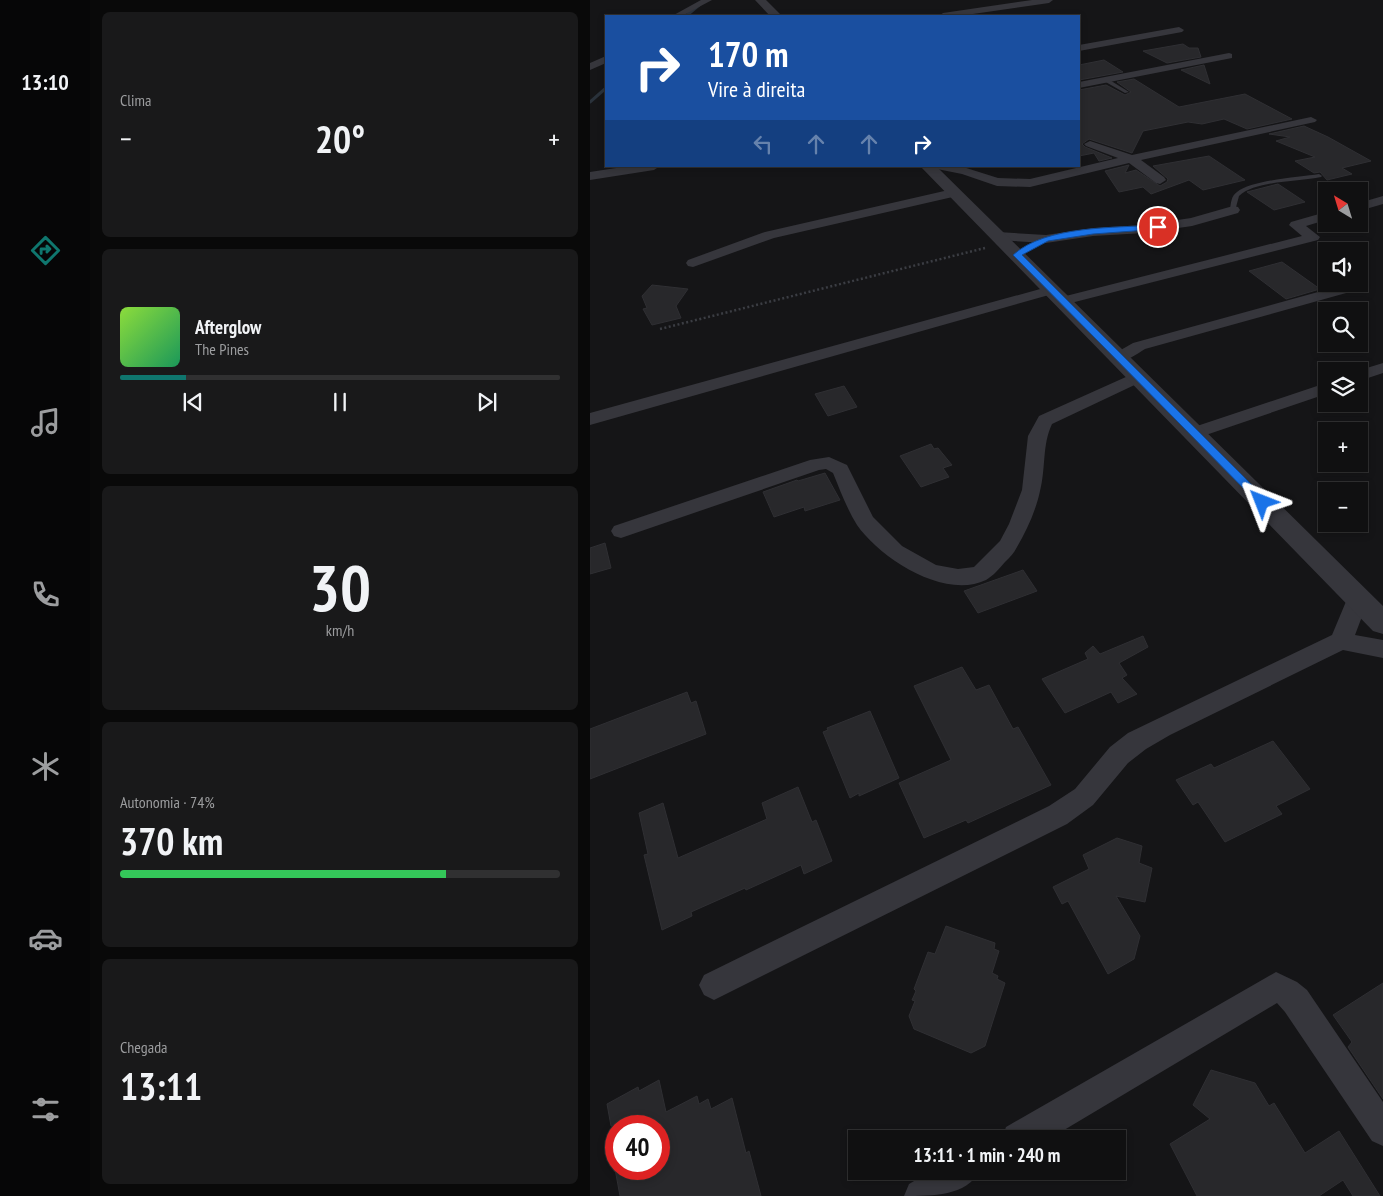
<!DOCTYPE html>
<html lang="pt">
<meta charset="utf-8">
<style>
:root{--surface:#101011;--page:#19191a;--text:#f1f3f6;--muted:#9c9d9f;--line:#303031;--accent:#0f766e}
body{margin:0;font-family:"PT Sans Narrow",sans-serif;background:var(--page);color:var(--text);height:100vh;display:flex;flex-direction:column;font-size:19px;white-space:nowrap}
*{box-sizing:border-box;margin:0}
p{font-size:16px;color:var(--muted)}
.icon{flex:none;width:28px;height:28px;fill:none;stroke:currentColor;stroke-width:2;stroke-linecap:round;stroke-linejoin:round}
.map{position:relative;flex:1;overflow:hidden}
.panel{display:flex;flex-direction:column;gap:12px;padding:12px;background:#090909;width:500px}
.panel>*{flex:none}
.hud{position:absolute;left:15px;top:15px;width:475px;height:152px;border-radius:0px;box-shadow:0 2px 8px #0003,0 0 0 1px var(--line);background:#1a4fa0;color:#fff;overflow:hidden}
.needle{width:32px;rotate:322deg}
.buttons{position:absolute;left:728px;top:182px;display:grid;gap:10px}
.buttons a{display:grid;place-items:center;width:50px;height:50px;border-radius:0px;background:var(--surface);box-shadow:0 2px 8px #0003,0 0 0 1px var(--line);font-size:25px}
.speed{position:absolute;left:15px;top:1115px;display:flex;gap:10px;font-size:25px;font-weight:700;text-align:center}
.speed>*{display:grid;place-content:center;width:65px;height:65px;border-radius:50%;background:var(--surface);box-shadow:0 2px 8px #0003,0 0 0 1px var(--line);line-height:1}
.speed .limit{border:8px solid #d22;background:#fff;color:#111}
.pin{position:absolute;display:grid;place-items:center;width:42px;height:42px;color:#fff;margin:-21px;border:2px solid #fff;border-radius:50%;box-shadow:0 1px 5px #0007}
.me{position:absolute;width:55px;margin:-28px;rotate:315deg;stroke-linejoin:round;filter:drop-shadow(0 0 4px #0008)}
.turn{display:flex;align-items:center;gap:18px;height:105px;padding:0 20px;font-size:22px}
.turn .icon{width:65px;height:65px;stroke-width:2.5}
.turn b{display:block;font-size:35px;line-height:42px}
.lanes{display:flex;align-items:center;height:48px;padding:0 20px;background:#0003;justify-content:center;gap:25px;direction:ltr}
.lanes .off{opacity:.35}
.big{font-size:38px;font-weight:600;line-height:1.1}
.panel .widget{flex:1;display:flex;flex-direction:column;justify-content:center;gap:8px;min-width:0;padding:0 18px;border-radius:8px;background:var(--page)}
.panel .dial{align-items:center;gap:0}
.dial b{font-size:65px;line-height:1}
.song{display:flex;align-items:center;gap:15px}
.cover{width:60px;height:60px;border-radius:8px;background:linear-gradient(135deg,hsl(90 70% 55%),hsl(150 70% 35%))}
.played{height:5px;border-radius:2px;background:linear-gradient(90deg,var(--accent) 15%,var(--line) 15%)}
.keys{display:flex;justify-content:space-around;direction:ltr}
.heat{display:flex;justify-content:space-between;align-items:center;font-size:28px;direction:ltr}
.charge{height:8px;border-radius:4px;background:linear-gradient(90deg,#34c759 74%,var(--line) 0)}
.trip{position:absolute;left:258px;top:1130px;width:278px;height:50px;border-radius:0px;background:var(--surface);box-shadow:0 2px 8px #0003,0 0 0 1px var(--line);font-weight:600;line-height:50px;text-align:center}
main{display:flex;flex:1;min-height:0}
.dock{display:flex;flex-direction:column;width:90px;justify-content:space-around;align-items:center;background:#060607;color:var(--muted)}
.dock .icon{width:35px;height:35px}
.dock .selected{color:var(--accent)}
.dock b{font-size:22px;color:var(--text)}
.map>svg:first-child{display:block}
</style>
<main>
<nav class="dock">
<b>13:10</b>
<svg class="icon selected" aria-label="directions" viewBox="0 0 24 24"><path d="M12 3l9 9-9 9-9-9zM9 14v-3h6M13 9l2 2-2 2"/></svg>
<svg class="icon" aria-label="music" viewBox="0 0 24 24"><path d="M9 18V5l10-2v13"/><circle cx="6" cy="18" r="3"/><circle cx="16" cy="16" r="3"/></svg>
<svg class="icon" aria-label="phone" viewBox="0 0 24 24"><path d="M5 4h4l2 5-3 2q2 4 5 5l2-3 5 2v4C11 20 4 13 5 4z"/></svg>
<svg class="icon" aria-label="climate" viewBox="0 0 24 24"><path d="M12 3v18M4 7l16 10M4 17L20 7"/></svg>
<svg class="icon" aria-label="car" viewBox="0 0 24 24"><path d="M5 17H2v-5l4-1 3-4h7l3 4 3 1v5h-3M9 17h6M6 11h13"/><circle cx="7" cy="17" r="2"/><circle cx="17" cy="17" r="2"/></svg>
<svg class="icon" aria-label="filters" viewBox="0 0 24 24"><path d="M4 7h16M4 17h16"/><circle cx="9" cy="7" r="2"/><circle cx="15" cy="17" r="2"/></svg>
</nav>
<section class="panel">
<div class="widget"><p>Clima</p>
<div class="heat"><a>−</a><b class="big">20°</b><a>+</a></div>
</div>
<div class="widget">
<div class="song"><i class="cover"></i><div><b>Afterglow</b><p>The Pines</p></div></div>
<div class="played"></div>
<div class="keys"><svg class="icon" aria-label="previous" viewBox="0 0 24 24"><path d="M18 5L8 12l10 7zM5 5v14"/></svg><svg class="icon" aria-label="pause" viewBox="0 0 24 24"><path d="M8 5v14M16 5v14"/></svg><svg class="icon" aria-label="next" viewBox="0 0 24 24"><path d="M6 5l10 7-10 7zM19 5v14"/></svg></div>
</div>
<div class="widget dial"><b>30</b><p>km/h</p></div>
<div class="widget"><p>Autonomia · 74%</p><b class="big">370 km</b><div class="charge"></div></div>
<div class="widget"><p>Chegada</p><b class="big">13:11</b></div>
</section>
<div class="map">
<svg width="793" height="1196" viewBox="0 0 793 1196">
<rect width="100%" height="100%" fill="#151517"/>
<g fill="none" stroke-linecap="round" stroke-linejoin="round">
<path stroke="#2a323b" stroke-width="3" d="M 96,16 L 109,5
M 0,102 L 16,88"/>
</g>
<path fill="#28282b" stroke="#2f2f33" d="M 593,44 L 599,48 L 608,48 L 611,57 L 577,63 L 553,51 Z
M 514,60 L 533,72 L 489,80 L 489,65 Z
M 614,65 L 620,84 L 591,70 Z
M 544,79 L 589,107 L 655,94 L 702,119 L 657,129 L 634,119 L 612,124 L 598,122 L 553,131 L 542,153 L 499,139 L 492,144 L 495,147 L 522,158 L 509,161 L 504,153 L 489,156 L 489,90 L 516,85 L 535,95 L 541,92 L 527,82 Z
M 714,126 L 738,137 L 781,161 L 752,168 L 762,174 L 737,180 L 730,172 L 724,173 L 705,161 L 725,157 L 686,141 L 700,137 L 679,134 Z
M 619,156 L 655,180 L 613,190 L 599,180 L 561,194 L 553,187 L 529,192 L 515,171 L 539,165 L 535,173 L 546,170 L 570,186 L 577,182 L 578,179 L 563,166 Z
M 688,184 L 715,202 L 684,210 L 657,192 Z
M 692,262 L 730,289 L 696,299 L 659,271 Z
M 62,285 L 98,289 L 86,306 L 91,318 L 62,325 L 53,309 L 57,308 L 52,296 Z
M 254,386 L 267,407 L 238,416 L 225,394 Z
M 341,444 L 344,449 L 348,448 L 362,465 L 353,468 L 359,477 L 331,487 L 310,456 Z
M 235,473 L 250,500 L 215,511 L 214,507 L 184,517 L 173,492 L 207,480 L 208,481 Z
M 15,543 L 21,568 L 0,574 L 0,548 Z
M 433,570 L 447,591 L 388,613 L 374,591 Z
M 553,636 L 558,647 L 529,663 L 537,675 L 532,678 L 547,694 L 528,703 L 521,692 L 475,713 L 452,679 L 498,659 L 495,653 L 503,646 L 510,654 Z
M 372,667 L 386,690 L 399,685 L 423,729 L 428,727 L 461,785 L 378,823 L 376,820 L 334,838 L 309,783 L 361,760 L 324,686 Z
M 97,692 L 101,703 L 106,701 L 116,734 L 0,779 L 0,729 Z
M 280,711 L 309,778 L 269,796 L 269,793 L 260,798 L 233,732 L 238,730 L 237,728 Z
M 683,741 L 720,789 L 686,806 L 692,814 L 635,842 L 608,802 L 603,805 L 586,780 L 621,764 L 624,768 Z
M 208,787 L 222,822 L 226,820 L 242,861 L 214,874 L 211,865 L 156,890 L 155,888 L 101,912 L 102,916 L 72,930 L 54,855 L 58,854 L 49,813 L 73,803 L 88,858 L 177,819 L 172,803 Z
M 527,838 L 552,846 L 549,863 L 562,868 L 555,902 L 526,896 L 550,936 L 544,959 L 518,974 L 478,901 L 472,904 L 463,887 L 499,869 L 493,855 Z
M 356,926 L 405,943 L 404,949 L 409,951 L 402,973 L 408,976 L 407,979 L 415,983 L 395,1046 L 381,1053 L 324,1029 L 319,1016 L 325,1001 L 322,1000 L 326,991 L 324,989 L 338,952 L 345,954 Z
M 793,983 L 793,1099 L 758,1047 L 762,1042 L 743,1015 Z
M 621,1070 L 665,1083 L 679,1106 L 684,1103 L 715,1153 L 749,1131 L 790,1196 L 763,1196 L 753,1180 L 729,1196 L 607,1196 L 580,1144 L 620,1119 L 603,1105 Z
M 69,1080 L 76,1112 L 107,1096 L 109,1104 L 118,1099 L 121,1109 L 142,1098 L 156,1153 L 159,1151 L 171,1196 L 30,1196 L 25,1169 L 69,1169 L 69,1126 L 21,1126 L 17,1104 L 48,1087 L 49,1091 Z"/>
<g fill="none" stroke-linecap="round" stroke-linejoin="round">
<path stroke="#3b3d43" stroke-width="2.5" stroke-dasharray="2 2.5" stroke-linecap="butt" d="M 70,329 L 395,248"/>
<path fill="#36363c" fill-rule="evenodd" d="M 514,79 L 518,79 L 539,92 L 535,93 L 514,81 Z
M 729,174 L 732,176 L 731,177 C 709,182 666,180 649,196 L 645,211 L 640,210 C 641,203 641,196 647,192 C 661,180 710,177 729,174 Z"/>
<path fill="#36363c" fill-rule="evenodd" d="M 111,0 L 122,0 L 92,16 L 82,16 Z
M 442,0 L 463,0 L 459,3 L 369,16 L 349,16 L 353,13 Z
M 589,27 L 594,30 L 592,32 L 489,51 L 489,45 Z
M 639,53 L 642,54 L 642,58 L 489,88 L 489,82 Z
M 16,56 L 16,63 L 0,70 L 0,63 Z
M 721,117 L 727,120 L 725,122 L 551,160 L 574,177 L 576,180 L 570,184 L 566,183 L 539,163 L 440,187 L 407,186 L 372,174 L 347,169 L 345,166 L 370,166 L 408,178 L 440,179 L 528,158 L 496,146 L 494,144 L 500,141 L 542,155 Z
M 39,166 L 70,166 L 64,170 L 0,180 L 0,172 Z
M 363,189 L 369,193 L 367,196 L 184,238 L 103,267 L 98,266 L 96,263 L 98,260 L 175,232 Z
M 793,196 L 793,204 L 769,211 L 769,203 Z
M 643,206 L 648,207 L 650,210 L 648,213 L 602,226 L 554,233 L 503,236 L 456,243 L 408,240 L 401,236 L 408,232 L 456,235 L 503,228 L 554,225 L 601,218 Z
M 736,212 L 736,220 L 716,226 L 730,237 L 728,240 L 473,305 L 468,304 L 466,301 L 468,298 L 712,236 L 699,225 L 701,222 Z
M 769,281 L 774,282 L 776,285 L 774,288 L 555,349 C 545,355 534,364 522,361 L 520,358 L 522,355 L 543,343 L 757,284 L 769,284 Z
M 461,286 L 466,287 L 468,290 L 466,293 L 0,425 L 0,413 Z
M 793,363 L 793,373 L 769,381 L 769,371 L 767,371 Z
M 547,372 L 553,373 L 555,377 L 553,381 L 462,424 C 452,445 456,468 450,491 C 446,510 437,530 427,547 C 424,553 420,557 415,562 C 410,568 403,576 396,580 C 354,600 290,558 267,525 C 257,509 250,490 243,473 L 236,469 L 229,470 L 31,538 L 24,536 L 21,531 L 24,526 L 220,460 L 239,457 L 257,465 L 283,517 L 312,546 L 346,565 L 368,569 L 384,567 L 410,541 L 419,524 L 432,490 L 438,436 L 449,416 Z
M 736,383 L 736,394 L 610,437 L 604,439 L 598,437 L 595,433 L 598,429 Z
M 768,590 L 776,592 L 779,598 L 765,635 L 793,640 L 793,658 L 753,650 L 580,735 L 556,749 L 538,763 L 503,805 L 477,824 L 134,995 L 124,1000 L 114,995 L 109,985 L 114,975 L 459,806 L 485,789 L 520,747 L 538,733 L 742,635 L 760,592 Z
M 686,972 L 707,982 L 717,990 L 793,1102 L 793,1146 L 782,1141 L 695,1012 L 687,1003 L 459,1139 L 412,1139 L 416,1127 Z
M 341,1171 L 390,1171 C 376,1196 343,1196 314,1196 L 319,1184 Z"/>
<path fill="#36363c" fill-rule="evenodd" d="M 165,0 L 176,0 L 192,16 L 180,16 Z
M 330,166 L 346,166 L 793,606 L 793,634 L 783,631 Z"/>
</g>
<path fill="#1a73e8" stroke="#114b97" d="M 568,225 L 571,226 L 571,229 L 503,234 L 458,241 L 432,255 L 676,499 L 678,502 L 676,504 L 669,504 L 423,255 C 456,225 526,228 568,225 Z"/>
</svg>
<div class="buttons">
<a><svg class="needle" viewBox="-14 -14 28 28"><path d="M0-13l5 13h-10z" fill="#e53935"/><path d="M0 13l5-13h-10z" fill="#9c9d9f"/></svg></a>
<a><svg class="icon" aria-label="sound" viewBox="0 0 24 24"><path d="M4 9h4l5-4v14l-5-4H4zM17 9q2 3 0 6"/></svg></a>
<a><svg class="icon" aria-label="search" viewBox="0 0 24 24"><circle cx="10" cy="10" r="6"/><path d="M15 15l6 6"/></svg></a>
<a><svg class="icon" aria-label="layers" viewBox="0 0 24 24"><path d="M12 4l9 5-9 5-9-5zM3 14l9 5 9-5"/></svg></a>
<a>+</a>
<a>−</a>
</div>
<div class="speed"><div class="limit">40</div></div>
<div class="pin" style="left:568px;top:227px;background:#d93025"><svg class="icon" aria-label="arrive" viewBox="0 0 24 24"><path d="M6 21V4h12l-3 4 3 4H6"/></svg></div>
<svg class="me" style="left:672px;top:502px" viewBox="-20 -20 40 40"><path d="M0-17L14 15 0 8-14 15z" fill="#1a73e8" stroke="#fff" stroke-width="4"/></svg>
<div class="trip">13:11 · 1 min · 240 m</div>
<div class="hud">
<div class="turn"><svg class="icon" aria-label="right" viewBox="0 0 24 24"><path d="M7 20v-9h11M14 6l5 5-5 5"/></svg><div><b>170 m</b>Vire à direita</div></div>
<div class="lanes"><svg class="icon off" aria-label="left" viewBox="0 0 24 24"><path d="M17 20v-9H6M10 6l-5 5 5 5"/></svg><svg class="icon off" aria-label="ahead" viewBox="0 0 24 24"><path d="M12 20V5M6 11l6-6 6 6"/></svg><svg class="icon off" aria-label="ahead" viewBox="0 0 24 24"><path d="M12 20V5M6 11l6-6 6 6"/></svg><svg class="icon" aria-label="right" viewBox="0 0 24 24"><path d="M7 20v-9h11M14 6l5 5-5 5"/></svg></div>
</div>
</div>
</main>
